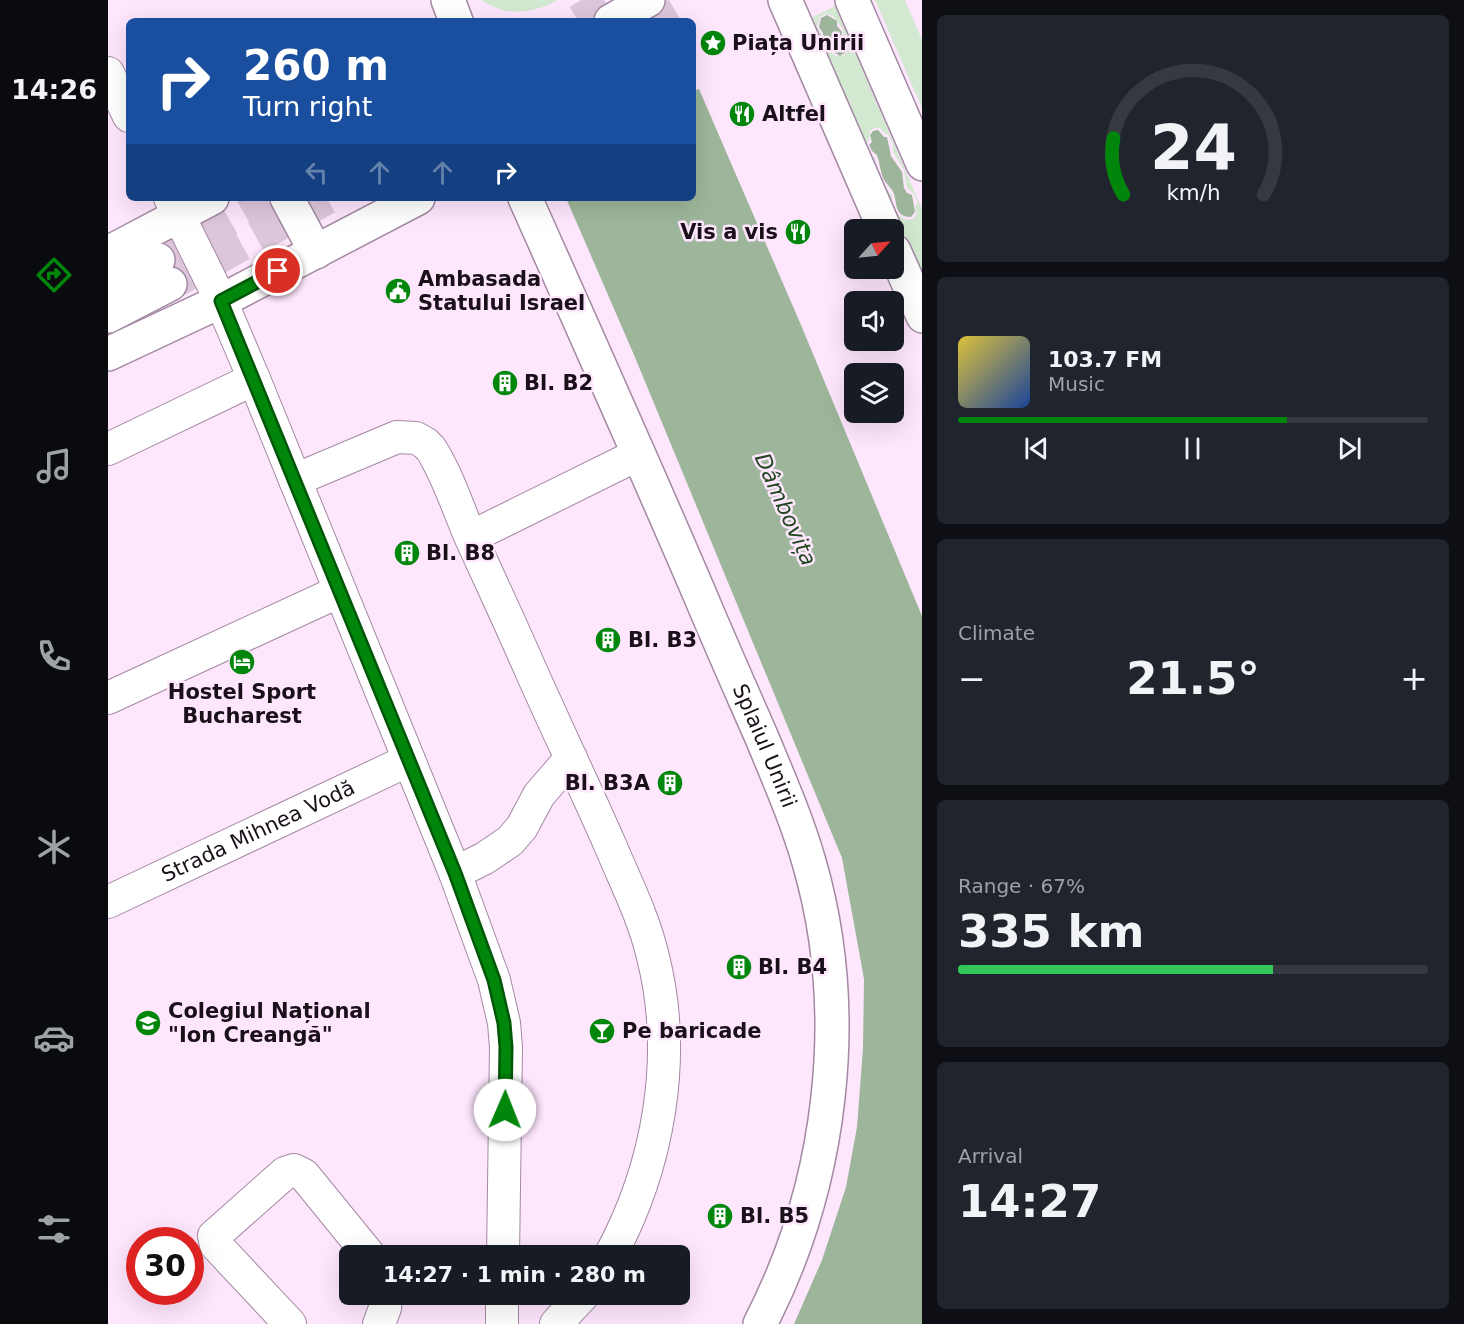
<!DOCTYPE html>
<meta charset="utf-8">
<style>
:root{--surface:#171b24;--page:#20242c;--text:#f1f3f6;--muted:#9ea1a6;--line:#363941;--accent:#00860b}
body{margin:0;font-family:"DejaVu Sans",sans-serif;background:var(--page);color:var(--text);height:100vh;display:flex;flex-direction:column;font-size:22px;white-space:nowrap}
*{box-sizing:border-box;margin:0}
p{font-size:20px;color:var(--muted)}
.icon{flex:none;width:33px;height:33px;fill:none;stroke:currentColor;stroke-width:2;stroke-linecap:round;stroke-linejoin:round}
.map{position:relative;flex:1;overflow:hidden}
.side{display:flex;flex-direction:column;gap:15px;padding:15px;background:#0d0f14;width:542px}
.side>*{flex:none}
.banner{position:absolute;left:18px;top:18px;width:570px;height:183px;border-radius:9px;box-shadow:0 6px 24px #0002;background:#1a4fa0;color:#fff;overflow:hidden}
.needle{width:39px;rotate:63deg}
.fabs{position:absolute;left:736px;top:219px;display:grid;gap:12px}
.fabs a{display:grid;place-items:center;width:60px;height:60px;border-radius:9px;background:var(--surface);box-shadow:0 6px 24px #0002;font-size:30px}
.speed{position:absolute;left:18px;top:1227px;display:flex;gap:12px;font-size:30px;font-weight:700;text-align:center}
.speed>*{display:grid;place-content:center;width:78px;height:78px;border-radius:50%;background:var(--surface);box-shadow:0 6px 24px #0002;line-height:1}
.speed .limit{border:9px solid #d22;background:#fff;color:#111}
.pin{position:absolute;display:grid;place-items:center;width:51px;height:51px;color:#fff;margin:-26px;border:3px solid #fff;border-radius:50%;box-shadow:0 2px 6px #0007}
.me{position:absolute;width:66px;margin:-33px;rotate:1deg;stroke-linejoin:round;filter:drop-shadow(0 0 4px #0008)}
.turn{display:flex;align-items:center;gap:21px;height:126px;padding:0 18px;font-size:27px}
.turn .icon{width:78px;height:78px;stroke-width:2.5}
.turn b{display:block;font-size:42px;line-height:51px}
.lanes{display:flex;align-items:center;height:57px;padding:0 18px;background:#0003;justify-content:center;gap:30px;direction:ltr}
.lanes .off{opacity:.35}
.big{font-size:45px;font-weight:700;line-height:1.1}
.side .tile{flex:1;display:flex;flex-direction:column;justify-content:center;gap:9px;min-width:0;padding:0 21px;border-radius:9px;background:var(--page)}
.side .dial{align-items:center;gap:0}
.dial svg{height:156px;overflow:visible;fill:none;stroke:var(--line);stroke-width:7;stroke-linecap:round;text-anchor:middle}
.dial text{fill:var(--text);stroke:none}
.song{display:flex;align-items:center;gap:18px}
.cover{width:72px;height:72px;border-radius:9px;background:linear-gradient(135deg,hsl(50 70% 55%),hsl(220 70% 35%))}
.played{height:6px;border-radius:3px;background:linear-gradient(90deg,var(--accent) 70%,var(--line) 70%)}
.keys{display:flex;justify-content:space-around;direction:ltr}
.heat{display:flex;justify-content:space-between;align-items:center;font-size:33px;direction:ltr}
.charge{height:9px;border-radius:4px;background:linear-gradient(90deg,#34c759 67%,var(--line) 0)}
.trip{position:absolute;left:231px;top:1245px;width:351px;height:60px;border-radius:9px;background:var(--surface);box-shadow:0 6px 24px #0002;font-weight:700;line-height:60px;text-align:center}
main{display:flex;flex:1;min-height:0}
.dock{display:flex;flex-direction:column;width:108px;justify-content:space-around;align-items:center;background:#090b0e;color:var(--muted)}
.dock .icon{width:42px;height:42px}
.dock .selected{color:var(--accent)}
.dock b{font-size:27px;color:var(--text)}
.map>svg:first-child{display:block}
</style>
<main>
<nav class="dock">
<b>14:26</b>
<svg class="icon selected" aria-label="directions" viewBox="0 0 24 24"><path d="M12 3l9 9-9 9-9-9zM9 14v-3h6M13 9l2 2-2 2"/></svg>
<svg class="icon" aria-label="music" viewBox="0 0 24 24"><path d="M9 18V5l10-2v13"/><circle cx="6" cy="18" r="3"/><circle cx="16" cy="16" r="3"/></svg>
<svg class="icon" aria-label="phone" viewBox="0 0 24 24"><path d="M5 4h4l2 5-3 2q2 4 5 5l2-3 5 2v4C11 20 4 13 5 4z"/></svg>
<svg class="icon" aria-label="climate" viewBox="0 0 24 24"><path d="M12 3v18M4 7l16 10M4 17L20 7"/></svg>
<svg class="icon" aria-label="car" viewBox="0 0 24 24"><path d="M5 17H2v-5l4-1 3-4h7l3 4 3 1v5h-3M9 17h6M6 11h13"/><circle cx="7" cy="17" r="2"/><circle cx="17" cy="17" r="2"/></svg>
<svg class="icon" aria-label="filters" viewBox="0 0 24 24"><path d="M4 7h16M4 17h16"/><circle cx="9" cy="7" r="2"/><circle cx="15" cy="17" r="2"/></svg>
</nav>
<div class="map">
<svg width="815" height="1324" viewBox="0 0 815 1324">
<rect width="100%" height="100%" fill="#fee6fd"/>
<path fill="#d3e8d1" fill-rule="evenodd" d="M 373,0 L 450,0 C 424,14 398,17 373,0 Z
M 767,0 L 797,0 L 814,40 L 814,108 Z
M 727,6 L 814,209 L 814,284 L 699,20 ZM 717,14 L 725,16 L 735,29 L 735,37 L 740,43 L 739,52 C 732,61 727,54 721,52 L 720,45 L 714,40 L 714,34 L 709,27 L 712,17 ZM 766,128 L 772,128 L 777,134 L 780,134 L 785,145 L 785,152 L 796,170 L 799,188 L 806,194 L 810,203 L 807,207 L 808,215 L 804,219 L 798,220 C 788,215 783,207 784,196 L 771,178 L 767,158 L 762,154 L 758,144 L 761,140 L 762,131 Z"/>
<path fill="#9db69b" d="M 719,15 L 729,21 L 729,26 L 734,32 L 733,38 L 738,42 L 738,52 L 732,56 L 722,50 L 721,44 L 716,41 L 715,33 L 711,27 L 713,18 Z
M 591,89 L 693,325 L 814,616 L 814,1324 L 686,1324 L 714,1260 L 738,1187 L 749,1127 L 755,1048 L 756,979 L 734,858 L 526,355 L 458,198 L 585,198 L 585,91 Z
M 770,130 L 776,137 L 779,137 L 783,156 L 794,172 L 796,188 L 799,193 L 804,195 L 807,212 L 803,217 C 787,217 789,204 786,194 C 784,188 778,184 775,178 C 772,171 772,163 769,155 L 764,151 L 761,145 L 764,142 L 762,135 L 765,131 Z"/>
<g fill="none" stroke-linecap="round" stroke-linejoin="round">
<path stroke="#dcc6db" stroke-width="33" stroke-dasharray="33 16" stroke-linecap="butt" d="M 470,21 L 506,0
M 535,21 L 572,0
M 50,260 L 159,198
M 62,284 L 219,198"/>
<defs>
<g id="minor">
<path d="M 0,73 L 21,116"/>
<path d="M 62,198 L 113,301 L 146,379 L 347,873 L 386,980 L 396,1023 L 398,1047 L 395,1256"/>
<path d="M 0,449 L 146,379"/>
<path d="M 187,480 L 289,437 L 308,438 L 317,443 L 323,449 C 340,476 350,508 362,536 C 383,582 404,627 424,673 C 450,731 477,788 503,847 C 518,883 536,918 545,957 C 570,1056 551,1166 502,1256"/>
<path d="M 363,537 L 531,454"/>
<path d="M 0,698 L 232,591"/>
<path d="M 347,873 L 377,858 L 402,841 L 414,827 L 431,795 L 463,758"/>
<path id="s1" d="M 0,902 L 301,760"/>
<path d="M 182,1324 L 108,1245 L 106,1236 L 177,1173 L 186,1170 L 196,1175 L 262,1256"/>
<path d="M 271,1324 L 277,1308 L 278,1294"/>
<path d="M 394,1324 L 394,1294"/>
<path d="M 448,1324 L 476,1294"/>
</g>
<g id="major">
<path d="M 340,0 L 348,21"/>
<path d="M 677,0 L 777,230"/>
<path d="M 744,0 L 815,164"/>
<path d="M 503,21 L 540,0"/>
<path d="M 179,198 L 208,252"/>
<path id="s2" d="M 417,198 C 476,330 535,462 592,595 C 612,643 633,690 654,738 C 671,779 689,820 701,862 C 745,1013 724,1185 652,1324"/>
<path d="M 786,251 L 815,316"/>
<path d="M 0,253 L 104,198"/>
<path d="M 0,285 L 50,260"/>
<path d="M 0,316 L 62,284"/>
<path d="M 0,354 L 113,301 L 310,198"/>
</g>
</defs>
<use href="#minor" stroke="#a389a3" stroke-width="34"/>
<use href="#major" stroke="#a389a3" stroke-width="36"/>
<use href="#minor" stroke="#fff" stroke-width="32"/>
<use href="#major" stroke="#fff" stroke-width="33"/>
</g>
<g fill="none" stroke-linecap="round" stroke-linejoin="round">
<defs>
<path id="route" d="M 170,271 L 113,301 L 347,873 L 386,980 L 396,1023 L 398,1047 L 397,1110"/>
</defs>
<use href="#route" stroke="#005707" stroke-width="15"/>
<use href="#route" stroke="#00860b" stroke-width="10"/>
</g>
<defs>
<symbol id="sight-disc" viewBox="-11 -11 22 22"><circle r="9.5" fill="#00860b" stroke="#fee6fd"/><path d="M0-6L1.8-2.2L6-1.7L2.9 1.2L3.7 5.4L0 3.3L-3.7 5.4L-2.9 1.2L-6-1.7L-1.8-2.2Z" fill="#fff"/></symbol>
<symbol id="restaurant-disc" viewBox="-11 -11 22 22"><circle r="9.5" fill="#00860b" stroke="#fee6fd"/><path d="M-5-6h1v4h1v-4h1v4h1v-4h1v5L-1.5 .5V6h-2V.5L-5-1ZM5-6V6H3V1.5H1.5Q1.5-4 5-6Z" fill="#fff"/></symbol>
<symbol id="civic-disc" viewBox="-11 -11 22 22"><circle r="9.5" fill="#00860b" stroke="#fee6fd"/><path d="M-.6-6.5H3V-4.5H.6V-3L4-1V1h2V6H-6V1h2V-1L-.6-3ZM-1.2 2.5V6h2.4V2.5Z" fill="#fff"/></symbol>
<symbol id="building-disc" viewBox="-11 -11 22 22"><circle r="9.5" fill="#00860b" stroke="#fee6fd"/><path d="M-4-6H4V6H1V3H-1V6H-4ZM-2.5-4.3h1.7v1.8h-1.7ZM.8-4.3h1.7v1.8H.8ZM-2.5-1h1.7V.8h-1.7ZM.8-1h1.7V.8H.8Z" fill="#fff"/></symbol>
<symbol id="hotel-disc" viewBox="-11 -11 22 22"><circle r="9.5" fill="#00860b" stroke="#fee6fd"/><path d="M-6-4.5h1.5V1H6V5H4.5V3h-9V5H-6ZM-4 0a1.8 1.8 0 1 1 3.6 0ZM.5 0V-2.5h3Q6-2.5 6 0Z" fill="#fff"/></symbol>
<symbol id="school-disc" viewBox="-11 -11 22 22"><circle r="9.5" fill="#00860b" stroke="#fee6fd"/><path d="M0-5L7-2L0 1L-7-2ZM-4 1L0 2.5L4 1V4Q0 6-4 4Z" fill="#fff"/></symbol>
<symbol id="bar-disc" viewBox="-11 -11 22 22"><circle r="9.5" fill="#00860b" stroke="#fee6fd"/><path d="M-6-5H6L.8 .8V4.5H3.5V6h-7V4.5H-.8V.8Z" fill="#fff"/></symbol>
</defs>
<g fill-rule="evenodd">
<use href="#sight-disc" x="590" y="28" width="30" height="30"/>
<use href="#restaurant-disc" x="619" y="99" width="30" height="30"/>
<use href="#restaurant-disc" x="675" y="217" width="30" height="30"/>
<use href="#civic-disc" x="275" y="276" width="30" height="30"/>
<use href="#building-disc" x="382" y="368" width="30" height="30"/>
<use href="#building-disc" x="284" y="538" width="30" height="30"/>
<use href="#building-disc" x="485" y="625" width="30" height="30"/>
<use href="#hotel-disc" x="119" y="647" width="30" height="30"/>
<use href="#building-disc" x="547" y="768" width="30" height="30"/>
<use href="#building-disc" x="616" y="952" width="30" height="30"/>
<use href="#school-disc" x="25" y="1008" width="30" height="30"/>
<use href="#bar-disc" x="479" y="1016" width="30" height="30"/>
<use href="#building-disc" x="597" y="1201" width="30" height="30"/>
</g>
<g text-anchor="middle" stroke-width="5" stroke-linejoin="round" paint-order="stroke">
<g font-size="21" font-weight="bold" fill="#1a101a" stroke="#fee6fd" text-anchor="start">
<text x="624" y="50">Piața Unirii</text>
<text x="654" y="121">Altfel</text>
<text x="670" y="239" text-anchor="end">Vis a vis</text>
<text x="310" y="286">Ambasada<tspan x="310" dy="24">Statului Israel</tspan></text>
<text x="416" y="390">Bl. B2</text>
<text x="318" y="560">Bl. B8</text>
<text x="520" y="647">Bl. B3</text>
<text x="134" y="699" text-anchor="middle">Hostel Sport<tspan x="134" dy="24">Bucharest</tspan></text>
<text x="542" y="790" text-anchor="end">Bl. B3A</text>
<text x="650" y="974">Bl. B4</text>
<text x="60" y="1018">Colegiul Național<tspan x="60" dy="24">"Ion Creangă"</tspan></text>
<text x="514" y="1038">Pe baricade</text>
<text x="632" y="1223">Bl. B5</text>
</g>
<g font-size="21" fill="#1a101a" stroke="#fee6fd">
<text dy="7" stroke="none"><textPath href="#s2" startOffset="598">Splaiul Unirii</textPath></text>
<text dy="7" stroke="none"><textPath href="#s1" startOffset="166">Strada Mihnea Vodă</textPath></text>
</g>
<g font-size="22" font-style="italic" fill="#214720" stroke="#fee6fd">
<text transform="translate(678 509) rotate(66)" y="8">Dâmbovița</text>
</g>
</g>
</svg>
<div class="fabs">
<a><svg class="needle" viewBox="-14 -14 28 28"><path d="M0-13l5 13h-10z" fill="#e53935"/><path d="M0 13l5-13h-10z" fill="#9ea1a6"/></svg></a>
<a><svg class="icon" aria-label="sound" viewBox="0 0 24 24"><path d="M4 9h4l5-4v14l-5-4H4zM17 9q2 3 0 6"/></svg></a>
<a><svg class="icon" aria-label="layers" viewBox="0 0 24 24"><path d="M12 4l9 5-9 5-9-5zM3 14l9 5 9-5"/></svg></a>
</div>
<div class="speed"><div class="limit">30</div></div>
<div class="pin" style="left:170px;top:271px;background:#d93025"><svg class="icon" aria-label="arrive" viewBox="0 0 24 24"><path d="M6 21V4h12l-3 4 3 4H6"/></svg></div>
<svg class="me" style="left:397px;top:1110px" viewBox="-20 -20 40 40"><circle r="19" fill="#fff"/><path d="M0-13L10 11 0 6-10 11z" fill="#00860b"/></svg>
<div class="trip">14:27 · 1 min · 280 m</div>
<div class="banner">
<div class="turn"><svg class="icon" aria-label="right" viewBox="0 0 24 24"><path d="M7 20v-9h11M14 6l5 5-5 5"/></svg><div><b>260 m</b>Turn right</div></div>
<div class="lanes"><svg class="icon off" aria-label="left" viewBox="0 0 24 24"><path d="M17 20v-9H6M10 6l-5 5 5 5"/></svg><svg class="icon off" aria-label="ahead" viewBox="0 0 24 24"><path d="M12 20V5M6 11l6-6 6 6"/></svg><svg class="icon off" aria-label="ahead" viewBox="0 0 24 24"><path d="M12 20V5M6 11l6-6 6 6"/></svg><svg class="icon" aria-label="right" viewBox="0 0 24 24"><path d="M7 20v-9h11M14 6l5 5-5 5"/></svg></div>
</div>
</div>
<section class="side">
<div class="tile dial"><svg viewBox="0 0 100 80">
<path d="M14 69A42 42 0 1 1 86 69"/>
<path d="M14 69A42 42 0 0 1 9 40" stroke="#00860b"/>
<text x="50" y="56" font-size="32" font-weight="700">24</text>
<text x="50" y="72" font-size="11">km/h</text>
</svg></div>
<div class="tile">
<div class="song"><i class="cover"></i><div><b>103.7 FM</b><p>Music</p></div></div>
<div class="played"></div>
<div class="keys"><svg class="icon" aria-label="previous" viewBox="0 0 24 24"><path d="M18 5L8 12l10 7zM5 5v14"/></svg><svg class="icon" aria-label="pause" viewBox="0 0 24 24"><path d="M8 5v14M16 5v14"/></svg><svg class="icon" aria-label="next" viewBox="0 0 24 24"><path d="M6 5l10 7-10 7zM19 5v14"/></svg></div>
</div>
<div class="tile"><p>Climate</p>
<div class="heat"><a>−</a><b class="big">21.5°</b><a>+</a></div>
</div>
<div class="tile"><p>Range · 67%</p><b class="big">335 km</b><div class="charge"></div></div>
<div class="tile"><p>Arrival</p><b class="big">14:27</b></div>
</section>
</main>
